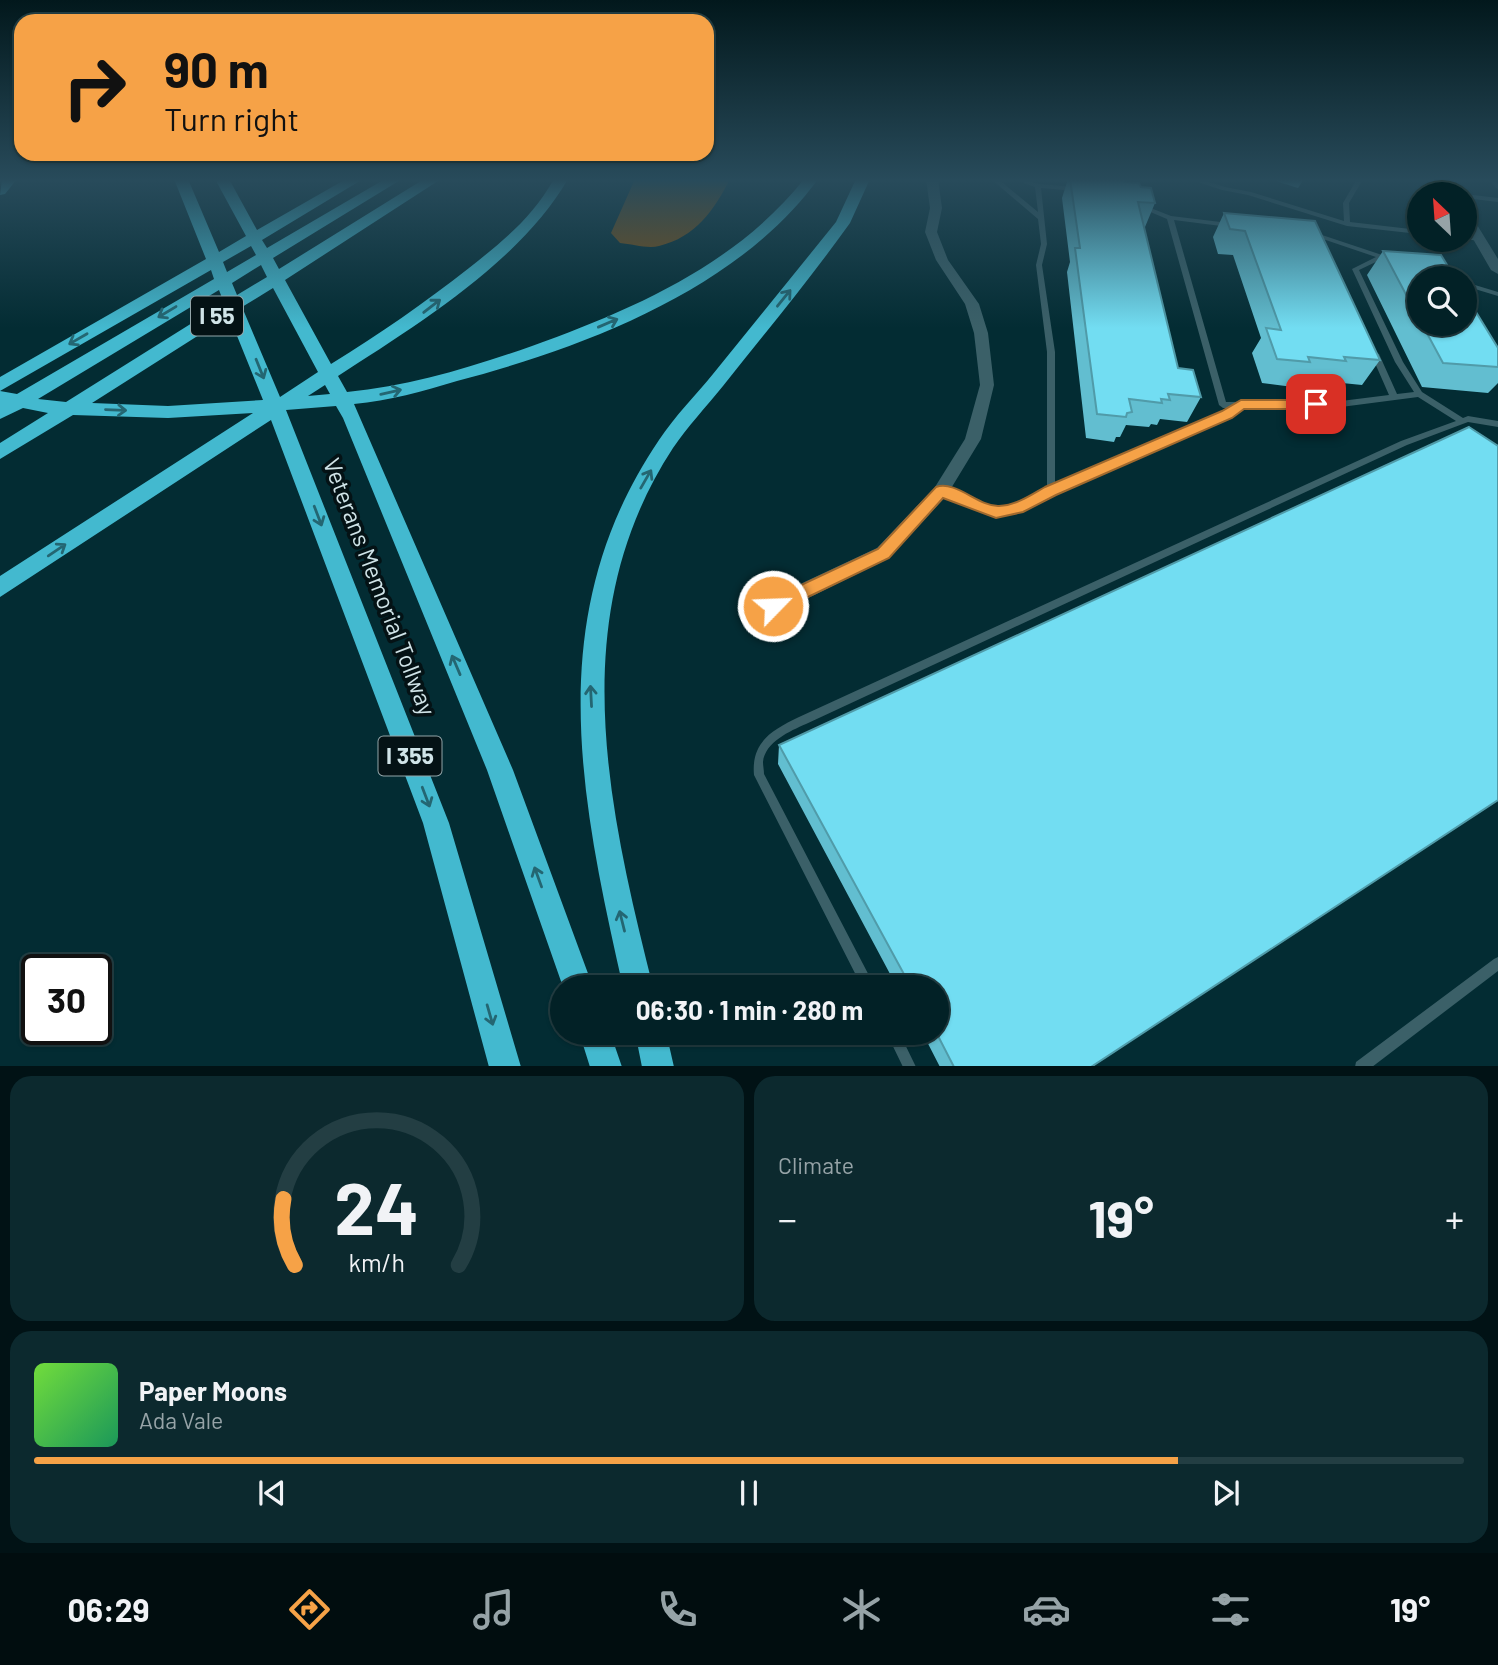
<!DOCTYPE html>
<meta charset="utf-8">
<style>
:root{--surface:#022126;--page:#0c292e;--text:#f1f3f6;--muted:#96a3a7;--line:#233e43;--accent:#f6a247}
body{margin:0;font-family:Barlow,sans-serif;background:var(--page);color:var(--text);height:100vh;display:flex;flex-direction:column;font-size:26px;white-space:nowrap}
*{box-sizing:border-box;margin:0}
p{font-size:23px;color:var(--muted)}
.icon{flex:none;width:38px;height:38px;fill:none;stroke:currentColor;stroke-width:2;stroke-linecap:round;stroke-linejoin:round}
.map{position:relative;height:1066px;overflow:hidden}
.side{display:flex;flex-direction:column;gap:10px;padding:10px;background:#011215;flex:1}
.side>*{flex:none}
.top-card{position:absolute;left:14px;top:14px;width:700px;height:147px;border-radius:21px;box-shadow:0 2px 5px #0004,0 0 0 2px var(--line);background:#f6a247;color:#111;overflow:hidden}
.needle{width:46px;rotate:335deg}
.controls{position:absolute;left:1407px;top:182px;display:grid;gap:14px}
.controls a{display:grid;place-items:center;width:70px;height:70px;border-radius:50%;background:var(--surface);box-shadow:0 2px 5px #0004,0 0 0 2px var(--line);font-size:35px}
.speed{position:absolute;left:21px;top:954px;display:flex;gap:14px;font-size:35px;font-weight:700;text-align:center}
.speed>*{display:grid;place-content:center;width:91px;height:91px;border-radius:50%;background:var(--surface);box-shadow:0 2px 5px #0004,0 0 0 2px var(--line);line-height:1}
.speed .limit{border:4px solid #111;border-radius:10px;background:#fff;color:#111}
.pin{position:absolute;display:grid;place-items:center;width:60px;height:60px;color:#fff;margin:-30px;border-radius:14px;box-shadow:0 4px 10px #0006}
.me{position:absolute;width:77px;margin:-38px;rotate:66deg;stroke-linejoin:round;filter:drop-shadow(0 0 5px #0008)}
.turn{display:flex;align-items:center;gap:24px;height:147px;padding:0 35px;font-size:32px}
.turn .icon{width:91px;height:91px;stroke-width:2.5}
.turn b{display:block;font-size:49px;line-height:60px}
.big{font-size:52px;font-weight:700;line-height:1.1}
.side .card{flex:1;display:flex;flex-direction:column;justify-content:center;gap:10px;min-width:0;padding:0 24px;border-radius:21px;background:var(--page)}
.side .dial{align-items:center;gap:0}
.dial svg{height:182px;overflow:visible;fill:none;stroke:var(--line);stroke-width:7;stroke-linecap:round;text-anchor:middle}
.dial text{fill:var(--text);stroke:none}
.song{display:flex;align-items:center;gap:21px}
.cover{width:84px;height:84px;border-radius:10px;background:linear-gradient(135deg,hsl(100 70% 55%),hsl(150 70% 35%))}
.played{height:7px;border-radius:4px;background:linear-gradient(90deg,var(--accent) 80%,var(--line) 80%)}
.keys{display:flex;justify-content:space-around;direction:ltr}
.heat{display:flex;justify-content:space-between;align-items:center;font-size:38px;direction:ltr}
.side .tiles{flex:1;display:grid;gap:10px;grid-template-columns:1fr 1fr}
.card:last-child{grid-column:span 2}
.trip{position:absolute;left:550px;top:975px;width:399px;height:70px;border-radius:35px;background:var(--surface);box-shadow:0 2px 5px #0004,0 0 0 2px var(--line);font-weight:700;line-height:70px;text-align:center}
.menu{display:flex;height:112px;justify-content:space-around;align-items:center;background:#010d0f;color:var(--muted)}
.menu .icon{width:49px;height:49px}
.menu .active{color:var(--accent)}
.menu b{font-size:32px;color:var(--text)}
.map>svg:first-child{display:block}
</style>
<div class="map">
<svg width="1498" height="1067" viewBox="0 0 1498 1067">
<rect width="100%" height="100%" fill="#032c33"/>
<path fill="#85500d" d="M 635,179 L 730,179 C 714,210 696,237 659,246 C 648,249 632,244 620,243 L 611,233 Z"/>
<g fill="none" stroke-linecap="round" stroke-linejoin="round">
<path fill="#3b6068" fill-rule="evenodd" d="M 991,179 L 998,179 L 1038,212 L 1035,187 L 1013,179 L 1022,179 L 1039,184 L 1076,187 L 1079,189 L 1076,191 L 1041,188 L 1047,244 L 1042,265 L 1055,352 L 1055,485 L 1224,413 L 1232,408 L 1223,408 L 1219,405 L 1167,219 L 1141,208 L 1140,207 L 1143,205 L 1171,216 L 1229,223 L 1232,225 L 1229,227 L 1174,220 L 1226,402 L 1341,401 L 1389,395 L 1371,354 L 1375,352 L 1379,354 L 1397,394 L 1414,392 L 1395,362 L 1352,269 L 1376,257 L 1311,235 L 1310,234 L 1313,232 L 1391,258 L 1391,260 L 1382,259 L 1359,270 L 1403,362 L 1422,392 L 1463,418 L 1468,416 L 1498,421 L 1498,427 L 1468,422 L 1407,445 L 806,724 C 790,731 765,742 763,762 C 763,766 764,770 764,774 L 875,987 L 862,987 L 754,775 C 751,742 772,730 799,717 L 1401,441 L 1456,421 L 1418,397 L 1341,407 L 1243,407 L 1230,417 C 1174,441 1118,465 1063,488 C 1042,497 1022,513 999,513 C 978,513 957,501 938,493 L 937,491 L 941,488 C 965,496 990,513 1016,504 C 1027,500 1037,494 1047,488 L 1047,352 L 1036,265 L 1041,244 L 1038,219 Z
M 1189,179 L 1199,179 L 1225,187 L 1251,192 L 1344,221 L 1343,203 L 1357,179 L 1363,179 L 1349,203 L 1350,222 L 1419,230 L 1419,234 L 1347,226 L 1248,195 L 1222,190 Z
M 1489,179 L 1495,179 L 1498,183 L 1498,189 L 1496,188 Z
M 1465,194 L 1498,198 L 1498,202 L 1465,198 Z
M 1465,235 L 1479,237 L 1482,239 L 1479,241 L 1465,239 Z
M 1465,282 L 1498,292 L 1498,296 L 1465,286 Z
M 1498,957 L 1498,971 L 1372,1067 L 1355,1067 L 1356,1062 L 1494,959 Z
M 886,1032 L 899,1032 L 916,1067 L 903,1067 Z"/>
<path fill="#3b6068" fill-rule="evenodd" d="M 926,179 L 938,179 L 942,208 L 937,232 L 948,260 L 979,304 L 988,333 L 994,385 L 981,439 L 947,495 L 889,558 L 780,612 L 773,614 L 766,612 L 764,606 L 766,600 L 877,548 L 935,487 L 965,439 L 980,385 L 974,333 L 965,304 L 936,260 L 925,232 L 930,208 Z
M 1437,179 L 1449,179 L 1458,194 L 1446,194 Z
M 1465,211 L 1471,215 L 1498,259 L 1498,274 L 1491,270 L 1465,225 Z"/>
<path fill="#43b9cf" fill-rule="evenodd" d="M 2,179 L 17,179 L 5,194 L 0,195 Z
M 174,179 L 188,179 L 219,252 L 246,236 L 215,179 L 229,179 L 257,230 L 346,179 L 363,179 L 262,240 L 267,248 L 385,179 L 402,179 L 273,258 L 279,269 L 424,179 L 441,179 L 285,280 L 331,364 C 381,333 423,304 469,268 C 504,240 531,219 554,179 L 568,179 C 521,261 417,325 338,376 L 347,392 C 410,386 472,367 532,346 C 632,310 736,265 804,179 L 818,179 C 739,289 583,348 457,381 C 423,391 389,401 354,404 L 513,770 L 593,987 L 563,987 L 487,770 L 343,418 L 336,406 L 286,410 L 449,823 L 521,1067 L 489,1067 L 423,823 L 271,420 L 0,597 L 0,576 L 253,413 L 168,418 L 73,415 L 0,459 L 0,443 L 48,413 L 23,408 L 0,419 L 0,377 L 206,259 ZM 251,246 L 256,255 L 227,272 L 223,262 ZM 261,265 L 267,277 L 237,295 L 232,283 ZM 211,270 L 214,279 L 17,394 L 0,391 ZM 273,288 L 318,372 L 280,397 L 242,307 ZM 219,290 L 224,303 L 66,402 L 38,399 ZM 229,316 L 263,400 L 168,406 L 92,403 ZM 325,385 L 330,394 L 308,396 Z
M 856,179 L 870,179 L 850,223 C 810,279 766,332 723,386 C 706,407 688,426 673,448 C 563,616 608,807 653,987 L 623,987 C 580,796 541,614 659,440 C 675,416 695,396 713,374 C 754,323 795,273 836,222 Z
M 579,1032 L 610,1032 L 622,1067 L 590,1067 Z
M 635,1032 L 666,1032 L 674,1067 L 642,1067 Z"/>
</g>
<path fill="#62bed0" d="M 1068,179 L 1124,179 L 1125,182 L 1141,187 L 1155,203 L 1145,227 L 1144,227 L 1178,368 L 1201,397 L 1187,422 L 1160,419 L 1157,425 L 1151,424 L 1149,427 L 1126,425 L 1120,437 L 1116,437 L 1114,442 L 1086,438 L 1067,272 L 1070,262 L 1062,198 Z
M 1269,179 L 1304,179 L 1298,188 Z
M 1224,213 L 1315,221 L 1380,360 L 1362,385 L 1332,382 L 1329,386 L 1296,382 L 1293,387 L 1262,383 L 1252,353 L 1261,338 L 1233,255 L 1218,254 L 1213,237 Z
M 1383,251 L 1419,278 L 1419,324 L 1465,324 L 1498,348 L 1498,383 L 1488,393 L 1422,387 L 1367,275 Z
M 779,745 L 1091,1067 L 940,1067 L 922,1032 L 936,1032 L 936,987 L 897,987 L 778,764 Z"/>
<path fill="#72ddf2" stroke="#509ba9" stroke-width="2" d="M 1070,179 L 1124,179 L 1125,182 L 1139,183 L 1141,187 L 1151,188 L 1155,203 L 1138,202 L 1178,368 L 1193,370 L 1201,397 L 1168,394 L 1170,400 L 1161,399 L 1162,403 L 1129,399 L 1132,412 L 1127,413 L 1126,417 L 1097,414 L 1075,248 L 1080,248 Z
M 1224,213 L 1315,221 L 1380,360 L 1344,357 L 1346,361 L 1308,357 L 1310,362 L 1277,359 L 1266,328 L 1281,330 L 1245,231 L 1230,229 Z
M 1383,251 L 1441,255 L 1455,278 L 1419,278 L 1419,319 Z
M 1465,294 L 1498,348 L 1498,367 L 1443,363 L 1422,324 L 1465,324 Z
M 1469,427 L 1498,446 L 1498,800 L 1091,1067 L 954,1067 L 936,1032 L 936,987 L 911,987 L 779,745 Z"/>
<defs><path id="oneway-shaft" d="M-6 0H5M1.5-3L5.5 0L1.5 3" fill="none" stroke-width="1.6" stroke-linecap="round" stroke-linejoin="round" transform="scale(1.75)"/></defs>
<g stroke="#246672">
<use href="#oneway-shaft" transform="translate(784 298) rotate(-51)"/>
<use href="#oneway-shaft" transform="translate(432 306) rotate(-38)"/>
<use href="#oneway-shaft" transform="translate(167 312) rotate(149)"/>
<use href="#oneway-shaft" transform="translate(608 323) rotate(-23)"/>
<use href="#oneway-shaft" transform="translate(78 339) rotate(150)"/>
<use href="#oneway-shaft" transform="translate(260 369) rotate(68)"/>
<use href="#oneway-shaft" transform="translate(391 392) rotate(-13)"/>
<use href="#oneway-shaft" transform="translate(116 410) rotate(2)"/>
<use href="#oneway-shaft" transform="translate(646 479) rotate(-60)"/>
<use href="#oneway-shaft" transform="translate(318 516) rotate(69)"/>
<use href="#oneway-shaft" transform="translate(57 550) rotate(-34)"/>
<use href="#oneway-shaft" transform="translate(456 665) rotate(-113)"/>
<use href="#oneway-shaft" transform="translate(591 696) rotate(-93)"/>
<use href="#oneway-shaft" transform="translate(426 797) rotate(69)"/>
<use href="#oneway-shaft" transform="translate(538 877) rotate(-110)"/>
<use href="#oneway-shaft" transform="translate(622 921) rotate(-104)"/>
<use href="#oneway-shaft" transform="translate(490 1015) rotate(74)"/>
</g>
<linearGradient id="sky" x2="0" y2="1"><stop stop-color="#02181c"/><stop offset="0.55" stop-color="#284b5b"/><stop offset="1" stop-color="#284b5b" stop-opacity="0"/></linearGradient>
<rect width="1498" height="328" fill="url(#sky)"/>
<path fill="#f6a247" stroke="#a0692e" stroke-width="2" d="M 1241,400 L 1316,400 L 1323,404 L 1316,409 L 1244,409 L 1232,418 L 1056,495 L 1023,512 L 996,518 L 943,498 L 889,558 L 779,611 L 767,611 L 764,606 L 767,601 L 878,549 L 936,487 C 956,480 979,507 999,506 C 1017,505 1031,495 1045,487 L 1222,411 Z"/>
<g text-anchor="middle" stroke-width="7" stroke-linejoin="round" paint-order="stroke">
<g fill="#041215" stroke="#93a5a9" stroke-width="2">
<rect x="191" y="296.5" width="52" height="39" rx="5"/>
<rect x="378.5" y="736.5" width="63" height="39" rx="5"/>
</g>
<g font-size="23" font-weight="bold" fill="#d0e4e8">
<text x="217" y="324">I 55</text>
<text x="410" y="764">I 355</text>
</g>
<g font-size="24" fill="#d0e4e8" stroke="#041215">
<text transform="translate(379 587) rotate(69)" y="8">Veterans Memorial Tollway</text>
</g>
</g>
</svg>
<div class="controls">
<a><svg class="needle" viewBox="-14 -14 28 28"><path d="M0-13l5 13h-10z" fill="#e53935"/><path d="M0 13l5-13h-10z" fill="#96a3a7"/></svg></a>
<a><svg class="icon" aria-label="search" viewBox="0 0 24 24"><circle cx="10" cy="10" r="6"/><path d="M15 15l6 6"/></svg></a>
</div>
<div class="speed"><div class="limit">30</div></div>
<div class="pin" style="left:1316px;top:404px;background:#d93025"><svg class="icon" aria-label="arrive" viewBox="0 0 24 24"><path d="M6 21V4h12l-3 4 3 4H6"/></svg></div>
<svg class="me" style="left:773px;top:606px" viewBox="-20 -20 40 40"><circle r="17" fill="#f6a247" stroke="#fff" stroke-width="3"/><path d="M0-11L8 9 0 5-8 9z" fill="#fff"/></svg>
<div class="trip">06:30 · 1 min · 280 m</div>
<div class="top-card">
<div class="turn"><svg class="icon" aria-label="right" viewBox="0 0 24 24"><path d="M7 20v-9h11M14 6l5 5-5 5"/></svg><div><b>90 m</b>Turn right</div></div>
</div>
</div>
<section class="side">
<div class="tiles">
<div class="card dial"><svg viewBox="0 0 100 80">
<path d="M14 69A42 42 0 1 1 86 69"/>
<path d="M14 69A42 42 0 0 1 9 40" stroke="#f6a247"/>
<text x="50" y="56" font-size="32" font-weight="700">24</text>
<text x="50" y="72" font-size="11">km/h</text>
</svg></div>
<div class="card"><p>Climate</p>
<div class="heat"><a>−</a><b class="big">19°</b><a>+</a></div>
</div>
<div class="card">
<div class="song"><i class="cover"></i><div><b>Paper Moons</b><p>Ada Vale</p></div></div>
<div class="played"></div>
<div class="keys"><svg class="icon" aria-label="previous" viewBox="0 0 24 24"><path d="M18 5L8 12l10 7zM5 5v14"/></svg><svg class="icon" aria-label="pause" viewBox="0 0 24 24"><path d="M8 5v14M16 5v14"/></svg><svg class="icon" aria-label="next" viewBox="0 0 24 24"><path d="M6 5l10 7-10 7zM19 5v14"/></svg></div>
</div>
</div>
</section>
<nav class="menu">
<b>06:29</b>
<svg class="icon active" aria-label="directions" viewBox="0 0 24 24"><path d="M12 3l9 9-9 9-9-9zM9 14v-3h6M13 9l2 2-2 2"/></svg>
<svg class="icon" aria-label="music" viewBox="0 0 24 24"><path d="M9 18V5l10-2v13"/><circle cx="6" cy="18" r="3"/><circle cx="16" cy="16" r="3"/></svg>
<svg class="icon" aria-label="phone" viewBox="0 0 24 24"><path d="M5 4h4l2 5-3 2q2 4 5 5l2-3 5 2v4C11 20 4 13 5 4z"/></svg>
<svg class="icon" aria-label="climate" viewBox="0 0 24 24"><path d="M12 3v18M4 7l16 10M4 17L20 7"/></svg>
<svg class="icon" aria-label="car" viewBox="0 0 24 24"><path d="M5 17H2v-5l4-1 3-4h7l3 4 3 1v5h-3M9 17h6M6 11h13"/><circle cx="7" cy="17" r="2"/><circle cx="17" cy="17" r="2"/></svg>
<svg class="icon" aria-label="filters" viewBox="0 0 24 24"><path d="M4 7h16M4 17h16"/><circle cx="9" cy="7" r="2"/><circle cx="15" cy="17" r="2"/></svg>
<b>19°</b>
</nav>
